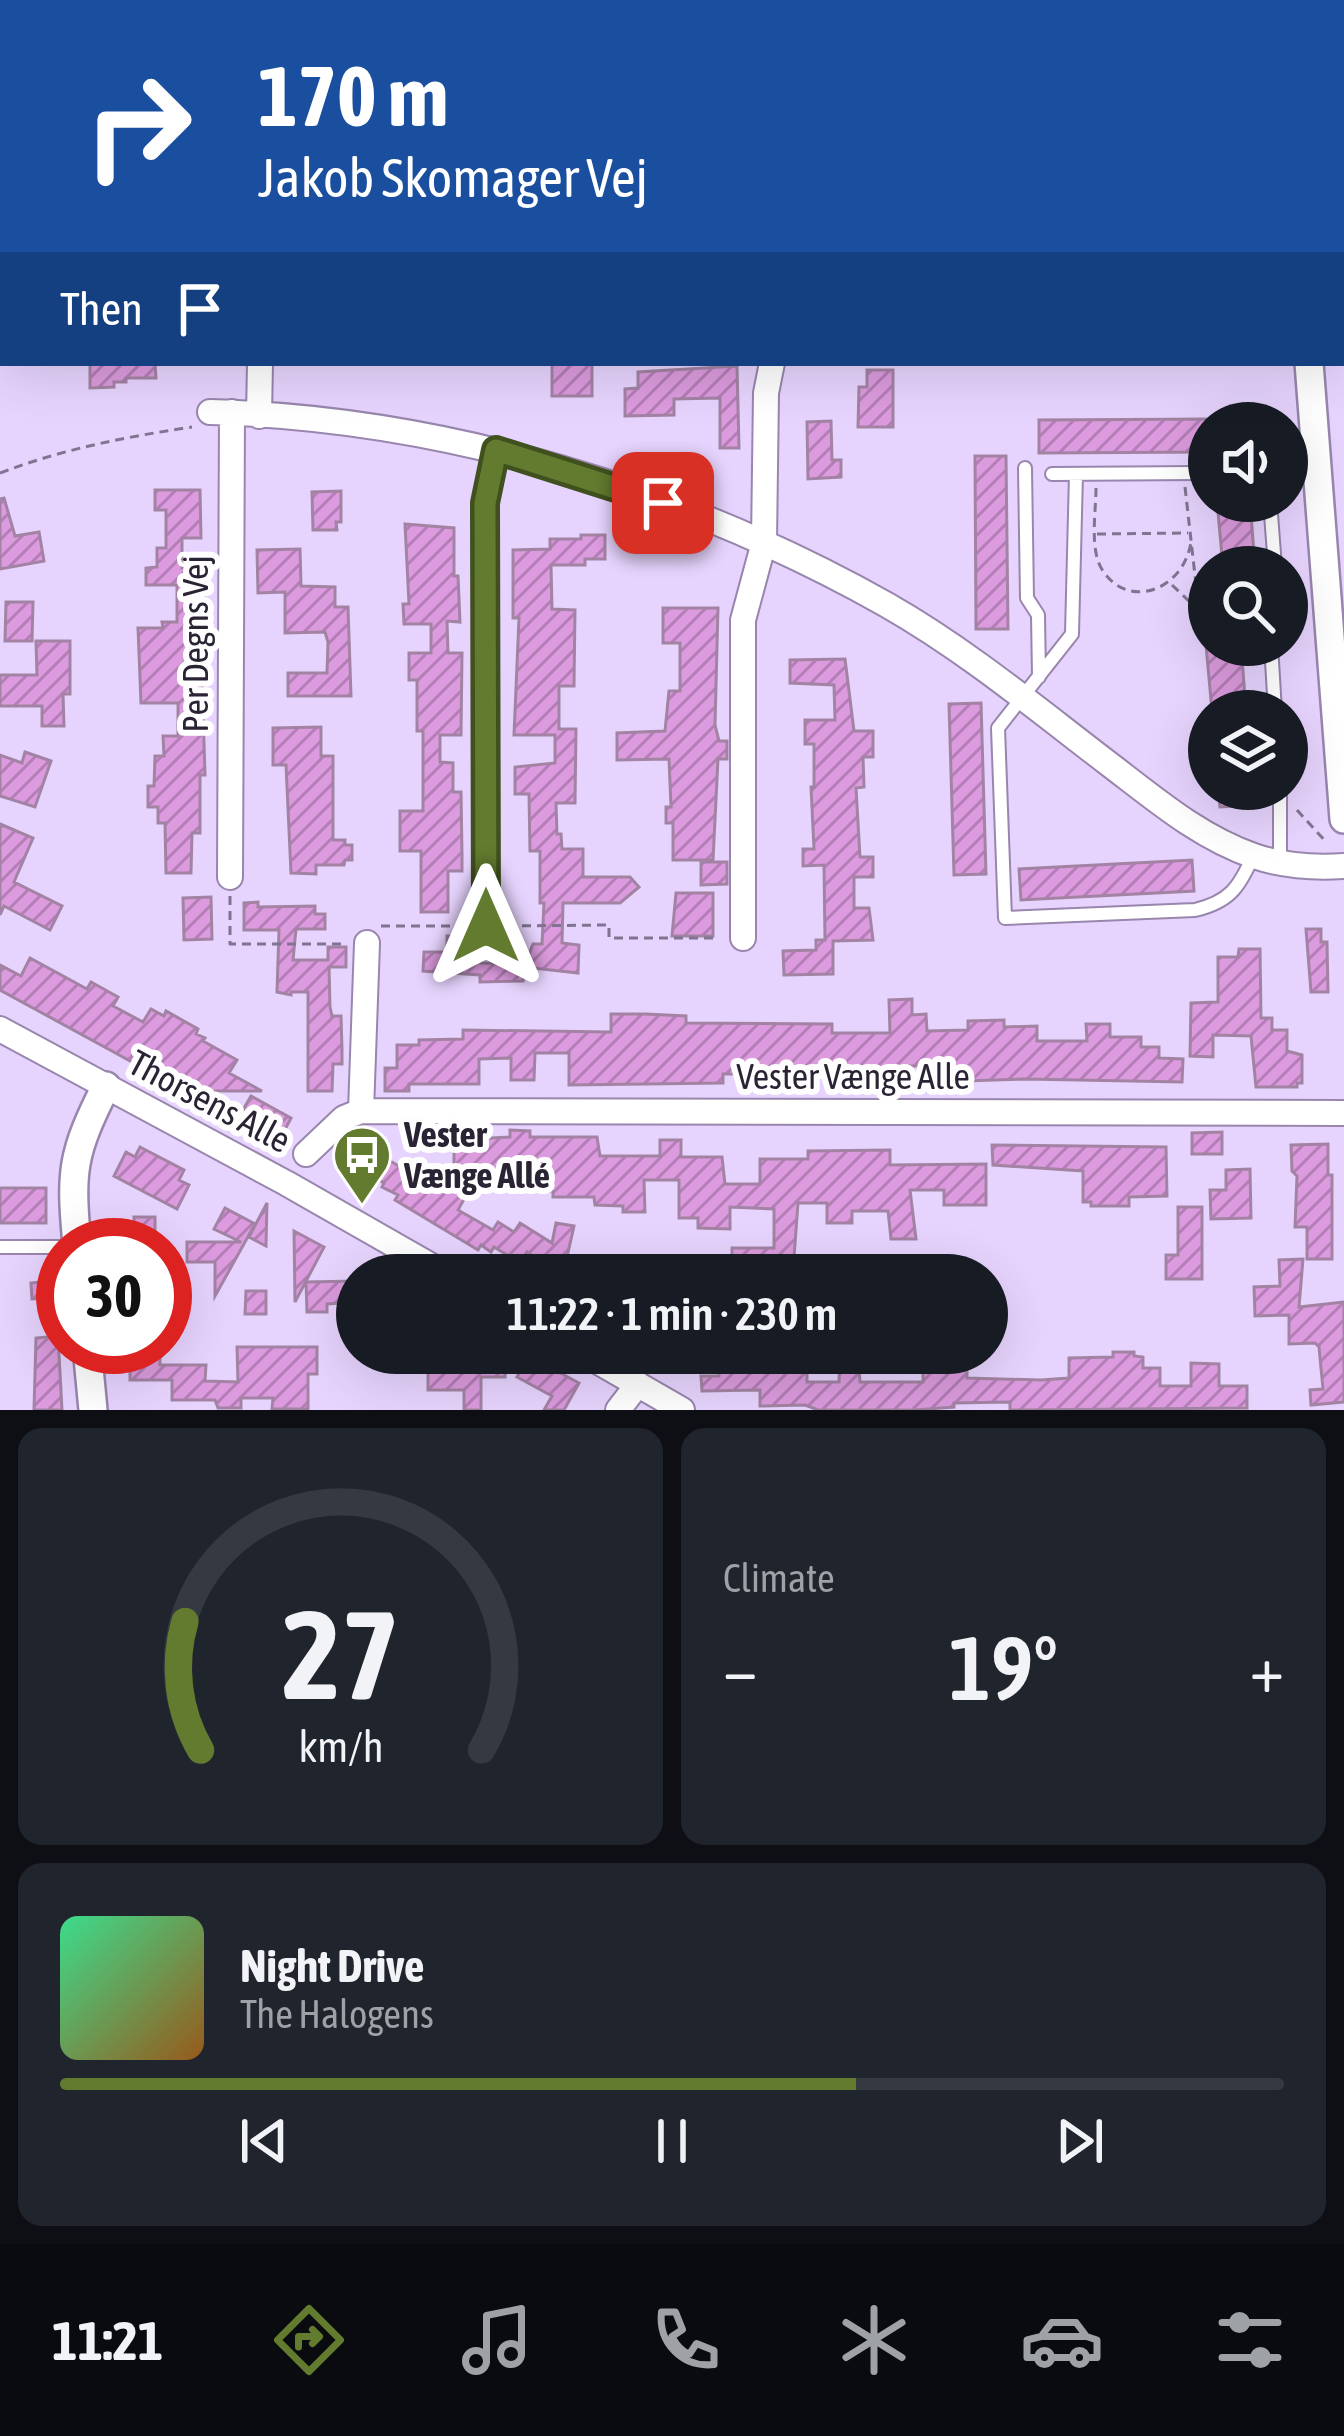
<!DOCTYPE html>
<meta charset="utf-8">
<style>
:root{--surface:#171b24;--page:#20242c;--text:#f1f3f6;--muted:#9ea1a6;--line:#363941;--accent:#627b2e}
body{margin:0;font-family:"Asap Condensed",sans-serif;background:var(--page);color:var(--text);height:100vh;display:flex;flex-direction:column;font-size:45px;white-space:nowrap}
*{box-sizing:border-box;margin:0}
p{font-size:39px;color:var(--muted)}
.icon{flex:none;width:66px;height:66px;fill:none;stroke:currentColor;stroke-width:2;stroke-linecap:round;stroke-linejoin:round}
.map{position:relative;height:1410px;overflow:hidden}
.drawer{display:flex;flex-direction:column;gap:18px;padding:18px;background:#0d0f14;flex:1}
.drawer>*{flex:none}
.banner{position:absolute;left:0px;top:0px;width:1344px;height:366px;box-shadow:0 12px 48px #0002;background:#1a4fa0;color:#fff;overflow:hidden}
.fabs{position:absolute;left:1188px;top:402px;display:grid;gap:24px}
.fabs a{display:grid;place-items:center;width:120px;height:120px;border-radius:50%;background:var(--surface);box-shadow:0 12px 48px #0002;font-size:60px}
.speed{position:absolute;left:36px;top:1218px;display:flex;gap:24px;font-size:60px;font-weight:700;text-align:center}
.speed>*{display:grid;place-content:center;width:156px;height:156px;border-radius:50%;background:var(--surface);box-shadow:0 12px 48px #0002;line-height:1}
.speed .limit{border:18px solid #d22;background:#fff;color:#111}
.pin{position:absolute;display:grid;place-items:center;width:102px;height:102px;color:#fff;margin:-51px;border-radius:24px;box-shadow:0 6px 18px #0006}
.me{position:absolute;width:132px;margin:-66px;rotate:0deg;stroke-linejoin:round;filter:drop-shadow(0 0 9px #0008)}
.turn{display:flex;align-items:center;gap:42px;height:252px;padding:0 60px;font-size:54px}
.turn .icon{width:156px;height:156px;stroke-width:2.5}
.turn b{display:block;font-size:84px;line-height:102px}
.then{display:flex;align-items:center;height:114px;padding:0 60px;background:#0003;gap:24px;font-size:45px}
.big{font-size:90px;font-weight:600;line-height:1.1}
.drawer .card{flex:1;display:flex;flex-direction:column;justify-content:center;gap:18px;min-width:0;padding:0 42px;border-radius:24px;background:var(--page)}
.drawer .dial{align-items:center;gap:0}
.dial svg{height:312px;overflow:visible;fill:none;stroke:var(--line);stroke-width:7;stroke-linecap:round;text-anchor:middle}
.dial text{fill:var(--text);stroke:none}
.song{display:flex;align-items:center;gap:36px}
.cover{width:144px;height:144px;border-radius:18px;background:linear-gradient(135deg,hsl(150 70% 55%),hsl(30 70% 35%))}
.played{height:12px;border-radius:6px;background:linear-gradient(90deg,var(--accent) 65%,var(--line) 65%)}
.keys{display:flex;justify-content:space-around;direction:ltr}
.heat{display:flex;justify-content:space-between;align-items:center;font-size:66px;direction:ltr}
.drawer .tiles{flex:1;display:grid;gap:18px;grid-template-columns:1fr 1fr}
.card:last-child{grid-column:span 2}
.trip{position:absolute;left:336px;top:1254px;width:672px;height:120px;border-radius:60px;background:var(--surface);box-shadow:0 12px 48px #0002;font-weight:600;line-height:120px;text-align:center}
.menu{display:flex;height:192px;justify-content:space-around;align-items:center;background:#090b0e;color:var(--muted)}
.menu .icon{width:84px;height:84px}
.menu .on{color:var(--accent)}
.menu b{font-size:54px;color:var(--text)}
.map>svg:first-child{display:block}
</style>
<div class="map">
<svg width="1344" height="1410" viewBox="0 0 1344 1410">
<defs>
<pattern id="building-hatch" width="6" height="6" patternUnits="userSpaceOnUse" patternTransform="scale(3)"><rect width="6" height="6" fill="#dc9bde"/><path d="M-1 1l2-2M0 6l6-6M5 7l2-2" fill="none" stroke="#b37eb5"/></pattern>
</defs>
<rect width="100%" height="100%" fill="#e7d4fe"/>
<path fill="url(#building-hatch)" stroke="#a383a4" stroke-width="3" d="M 90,363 L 155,363 L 156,378 L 126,378 L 126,382 L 114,382 L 114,387 L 90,388 Z
M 552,363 L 592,363 L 592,396 L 552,396 Z
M 737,366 L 739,448 L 720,448 L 720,398 L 674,399 L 674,415 L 625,416 L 625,389 L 638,388 L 638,372 Z
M 867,370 L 893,370 L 893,427 L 858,427 L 859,387 L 867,387 Z
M 1209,419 L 1209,452 L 1039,453 L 1039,420 Z
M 831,421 L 832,460 L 841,460 L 841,477 L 808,479 L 807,422 Z
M 975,456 L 1006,456 L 1008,629 L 976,629 Z
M 155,490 L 200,490 L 201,538 L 182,538 L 182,568 L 204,568 L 205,604 L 202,676 L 205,775 L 200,775 L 200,833 L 192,833 L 191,873 L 166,873 L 165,823 L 158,823 L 158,807 L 148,807 L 148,786 L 154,786 L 155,756 L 164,756 L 163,736 L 178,736 L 178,703 L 141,703 L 138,628 L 163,628 L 162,622 L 177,622 L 177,585 L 146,585 L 146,568 L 157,567 L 157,548 L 166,548 L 166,510 L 155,510 Z
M 341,491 L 341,522 L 336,522 L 337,530 L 313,530 L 312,492 Z
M 4,498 L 15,536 L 39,532 L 44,561 L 0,569 L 0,499 Z
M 1217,501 L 1250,501 L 1255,567 L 1223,567 Z
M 405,524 L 454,528 L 454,576 L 458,576 L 460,622 L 447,621 L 448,653 L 462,653 L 461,735 L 440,735 L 440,762 L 453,763 L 453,792 L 461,792 L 462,854 L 462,871 L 448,871 L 448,912 L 421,912 L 421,851 L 400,851 L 400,811 L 423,811 L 423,731 L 417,731 L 417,680 L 409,680 L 409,653 L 431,653 L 431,624 L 404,624 L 403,604 L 409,604 Z
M 581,535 L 605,535 L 605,559 L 585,559 L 585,565 L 551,565 L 552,609 L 575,610 L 574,686 L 559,686 L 559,729 L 576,729 L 575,803 L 556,803 L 557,834 L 561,834 L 562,849 L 583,849 L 583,877 L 630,877 L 639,887 L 620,903 L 563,903 L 562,943 L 579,945 L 578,973 L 524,967 L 533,944 L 542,944 L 544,903 L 540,903 L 540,851 L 530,851 L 529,794 L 515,794 L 515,767 L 555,763 L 555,735 L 514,735 L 519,618 L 513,618 L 513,550 L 550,549 L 550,539 L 581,539 Z
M 300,549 L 301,586 L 335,587 L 335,607 L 348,607 L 351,696 L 288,696 L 288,673 L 327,673 L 328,642 L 325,632 L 285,633 L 285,592 L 258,593 L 257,550 Z
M 6,602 L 33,602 L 32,641 L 5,641 Z
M 663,608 L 718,608 L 715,725 L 719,741 L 727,741 L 727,759 L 718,759 L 713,860 L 673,860 L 673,823 L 666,823 L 666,807 L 671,807 L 669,759 L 617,760 L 617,733 L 665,731 L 669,691 L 680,691 L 680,643 L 663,643 Z
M 36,641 L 70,641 L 70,694 L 63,694 L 64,726 L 42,726 L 42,706 L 0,706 L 0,675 L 37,675 Z
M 1206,645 L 1241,645 L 1246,711 L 1212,711 Z
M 845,659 L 854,731 L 873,731 L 873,757 L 863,757 L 864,787 L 856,788 L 860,857 L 873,857 L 873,877 L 854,877 L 854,908 L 869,908 L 873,940 L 833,941 L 833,974 L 784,975 L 783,951 L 816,950 L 816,940 L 825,940 L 824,865 L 803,866 L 803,849 L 814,849 L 811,787 L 814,787 L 814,744 L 805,744 L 805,720 L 835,720 L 834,685 L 790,683 L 790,660 Z
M 981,703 L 986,874 L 954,875 L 949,704 Z
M 321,727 L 321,756 L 333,756 L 333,840 L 345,840 L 345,845 L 352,845 L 352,860 L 345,860 L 344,865 L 316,865 L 316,874 L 291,873 L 286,765 L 273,765 L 273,728 Z
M 25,752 L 51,761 L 35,807 L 0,796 L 0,755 L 22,763 Z
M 1218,789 L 1253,789 L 1254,805 L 1220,807 Z
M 0,824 L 33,838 L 14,882 L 62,906 L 50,930 L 4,906 L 0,915 Z
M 1192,860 L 1194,891 L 1021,900 L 1019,869 Z
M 701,862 L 727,862 L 727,884 L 701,885 Z
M 676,893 L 713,893 L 713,936 L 672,936 Z
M 211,897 L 212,939 L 184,940 L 183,898 Z
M 258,902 L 258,907 L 315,906 L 315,914 L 325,914 L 325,929 L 296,929 L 293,960 L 328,960 L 328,947 L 346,947 L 346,967 L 329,967 L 330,1007 L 332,1016 L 341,1016 L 342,1050 L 342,1064 L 333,1064 L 332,1091 L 308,1091 L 308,992 L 291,992 L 291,995 L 277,992 L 279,930 L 244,930 L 244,903 Z
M 1306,929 L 1321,929 L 1321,942 L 1327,942 L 1328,992 L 1311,992 Z
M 447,936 L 474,937 L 476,957 L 481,957 L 481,963 L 524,964 L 523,981 L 480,982 L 480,975 L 423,971 L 424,952 L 447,952 Z
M 1239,949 L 1260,949 L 1261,1018 L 1272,1018 L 1272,1030 L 1287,1030 L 1287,1051 L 1302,1055 L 1302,1083 L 1297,1083 L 1297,1087 L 1256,1087 L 1251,1036 L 1213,1035 L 1213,1057 L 1190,1056 L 1191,1003 L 1218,1002 L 1218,957 L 1238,957 Z
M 30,958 L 87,989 L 91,982 L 118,997 L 113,1006 L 143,1022 L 151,1009 L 164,1016 L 166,1011 L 198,1029 L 196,1034 L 205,1038 L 203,1041 L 237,1060 L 229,1073 L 262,1091 L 215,1091 L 209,1104 L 0,990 L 0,965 L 21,976 Z
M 912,999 L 912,1015 L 926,1014 L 927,1031 L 968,1030 L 968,1021 L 1004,1020 L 1004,1027 L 1037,1026 L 1037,1041 L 1087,1041 L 1086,1024 L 1110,1024 L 1110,1037 L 1141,1037 L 1141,1047 L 1159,1047 L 1159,1058 L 1183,1059 L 1182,1082 L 1025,1079 L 936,1082 L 935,1066 L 890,1066 L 891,1074 L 723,1074 L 723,1083 L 569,1085 L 569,1053 L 535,1053 L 534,1080 L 511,1080 L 511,1058 L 479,1059 L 479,1084 L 409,1084 L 409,1091 L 385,1091 L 385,1068 L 397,1068 L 397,1045 L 419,1045 L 419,1040 L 463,1039 L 463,1030 L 611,1032 L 611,1014 L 646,1014 L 686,1016 L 686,1023 L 832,1024 L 832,1033 L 890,1033 L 889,1000 Z
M 251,1096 L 291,1118 L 282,1135 L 243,1110 Z
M 510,1130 L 530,1131 L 530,1137 L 597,1137 L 600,1156 L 660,1156 L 660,1140 L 681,1140 L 681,1157 L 722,1157 L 725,1184 L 760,1184 L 760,1159 L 808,1159 L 808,1151 L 890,1150 L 890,1165 L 986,1164 L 986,1205 L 944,1205 L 944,1190 L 910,1190 L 916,1239 L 891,1239 L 888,1211 L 852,1211 L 852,1223 L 827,1223 L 827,1203 L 798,1203 L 793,1271 L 732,1271 L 732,1248 L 774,1248 L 774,1209 L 730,1207 L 730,1229 L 698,1228 L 698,1218 L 679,1218 L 679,1180 L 644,1180 L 645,1212 L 623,1212 L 623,1206 L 595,1205 L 594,1197 L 553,1197 L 553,1191 L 532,1191 L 530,1173 L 479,1173 L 468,1191 L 463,1192 L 467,1194 L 458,1210 L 493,1230 L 498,1222 L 514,1232 L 520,1223 L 552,1243 L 556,1223 L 574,1226 L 567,1257 L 557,1273 L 527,1252 L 520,1263 L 494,1247 L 491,1252 L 481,1245 L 478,1250 L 395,1200 L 398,1195 L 382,1187 L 384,1183 L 352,1166 L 358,1156 L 345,1140 L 348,1137 L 427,1182 L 435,1175 L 454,1186 L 454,1140 L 510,1137 Z
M 1222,1132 L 1222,1154 L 1192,1154 L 1192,1133 Z
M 1328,1144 L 1328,1175 L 1332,1175 L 1332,1259 L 1307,1259 L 1307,1227 L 1295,1227 L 1297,1176 L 1292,1171 L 1291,1145 Z
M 992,1145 L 1166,1147 L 1167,1196 L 1129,1197 L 1129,1206 L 1091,1206 L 1091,1202 L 1083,1202 L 1083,1171 L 993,1165 Z
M 140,1147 L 184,1170 L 179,1180 L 189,1185 L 177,1209 L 114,1176 L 126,1152 L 135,1157 Z
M 1250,1169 L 1251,1218 L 1211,1219 L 1210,1190 L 1226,1190 L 1226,1170 Z
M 0,1188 L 46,1188 L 46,1223 L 0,1223 Z
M 267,1203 L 266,1246 L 249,1237 Z
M 1178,1207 L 1202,1207 L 1202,1279 L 1166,1279 L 1166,1255 L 1178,1255 Z
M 225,1208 L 255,1224 L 215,1296 L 215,1262 L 187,1262 L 187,1242 L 241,1242 L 214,1229 Z
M 134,1217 L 155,1217 L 155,1245 L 134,1245 Z
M 294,1231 L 324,1247 L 295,1302 Z
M 1303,1259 L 1299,1307 L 1344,1302 L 1344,1402 L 1311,1405 L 1310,1390 L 1323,1389 L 1319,1347 L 1315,1343 L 1289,1344 L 1289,1315 L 1255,1316 L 1254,1287 L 1280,1286 L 1279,1260 Z
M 61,1280 L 62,1297 L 32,1299 L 31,1283 Z
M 357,1281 L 357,1302 L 327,1304 L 327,1312 L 307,1312 L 306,1282 Z
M 246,1291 L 266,1291 L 266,1314 L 245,1314 Z
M 58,1336 L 62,1410 L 34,1410 L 36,1338 Z
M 130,1347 L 160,1347 L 160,1365 L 206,1365 L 205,1381 L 238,1382 L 237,1347 L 317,1347 L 317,1374 L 308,1374 L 308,1409 L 272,1409 L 273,1398 L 241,1398 L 241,1408 L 218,1408 L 215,1400 L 172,1400 L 172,1380 L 130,1380 Z
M 1113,1352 L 1134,1352 L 1134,1356 L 1143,1357 L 1143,1368 L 1160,1368 L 1160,1386 L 1191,1386 L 1191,1363 L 1219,1364 L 1219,1386 L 1247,1386 L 1247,1408 L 1010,1410 L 1010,1402 L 954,1403 L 954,1407 L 915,1410 L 818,1410 L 805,1405 L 760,1406 L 760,1390 L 702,1391 L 701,1376 L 719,1376 L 718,1353 L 745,1353 L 746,1370 L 807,1370 L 807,1382 L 839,1382 L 840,1353 L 858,1353 L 860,1382 L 923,1382 L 923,1353 L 954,1353 L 954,1367 L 967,1367 L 967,1378 L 1041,1380 L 1069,1378 L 1069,1358 L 1113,1357 Z
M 428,1353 L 506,1353 L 505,1377 L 481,1377 L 481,1410 L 464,1410 L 464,1390 L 428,1390 Z
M 529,1356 L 579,1383 L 564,1410 L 544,1410 L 552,1396 L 517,1377 Z"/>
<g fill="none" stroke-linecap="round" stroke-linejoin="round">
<defs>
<path id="service" d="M 1025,468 L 1027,598 L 1038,615 L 1039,677
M 1052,474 L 1198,473
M 1076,474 L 1072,634 L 998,728 L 1005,918 L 1195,910 C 1229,902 1239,888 1253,856
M 1270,501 L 1275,567
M 1271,645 L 1275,711
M 1280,789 L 1280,862
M 0,1247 L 63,1247"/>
<path id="minor" d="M 12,0 L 78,3
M 1276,0 L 1276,3
M 911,3 L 911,0
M 1341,44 L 1344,44
M 0,100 L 3,100
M 210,412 C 443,418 685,491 887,605 C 966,650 1037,709 1109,764 C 1155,799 1199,837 1254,856 C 1283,866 1314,868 1344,866
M 259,416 L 260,363
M 230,877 L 232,412
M 486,926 L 485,503 L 496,450
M 743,938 L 743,620 L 764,542 L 766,393 L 772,363
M 0,1029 L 286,1183 L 447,1275
M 361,1111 L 367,943
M 306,1154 L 344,1118 L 361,1111 L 1344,1113
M 583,1353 L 682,1410
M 618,1410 L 638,1384"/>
<path id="tertiary" d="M 1298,3 L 1298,0
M 1309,363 L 1344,819
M 77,1245 C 70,1170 72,1154 106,1086
M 87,1347 L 93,1410"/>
</defs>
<use href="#service" stroke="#9886ad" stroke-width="16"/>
<use href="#minor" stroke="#9886ad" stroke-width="28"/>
<use href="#tertiary" stroke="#9886ad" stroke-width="32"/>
<path stroke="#807490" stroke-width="3" stroke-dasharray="9 6" stroke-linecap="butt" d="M 0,473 C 63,449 125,437 192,427
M 1185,487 L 1199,611
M 1096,488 C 1096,512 1089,551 1103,571 C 1130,611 1184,589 1191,542
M 1097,534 L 1188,533
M 1172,585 L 1209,620
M 1297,810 L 1327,843
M 230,896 L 230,944 L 347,944
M 381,926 L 461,926
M 507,926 L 609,925 L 609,938 L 718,938"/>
<use href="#service" stroke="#fff" stroke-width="12"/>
<use href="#minor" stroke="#fff" stroke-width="24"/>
<use href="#tertiary" stroke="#fff" stroke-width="27"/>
</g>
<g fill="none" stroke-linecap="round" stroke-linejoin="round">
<defs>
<path id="route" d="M 486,926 L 485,503 L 496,450 L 663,503"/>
</defs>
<use href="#route" stroke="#40501e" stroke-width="30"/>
<use href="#route" stroke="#627b2e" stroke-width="21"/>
</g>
<defs>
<symbol id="bus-pin" viewBox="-11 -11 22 30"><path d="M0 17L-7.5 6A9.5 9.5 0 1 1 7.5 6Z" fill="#627b2e" stroke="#fefefe"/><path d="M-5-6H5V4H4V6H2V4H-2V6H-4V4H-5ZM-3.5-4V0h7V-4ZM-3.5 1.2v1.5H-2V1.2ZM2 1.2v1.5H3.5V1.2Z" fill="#fff"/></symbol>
</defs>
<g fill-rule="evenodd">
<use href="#bus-pin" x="329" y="1122" width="66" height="90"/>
</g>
<g text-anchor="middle" stroke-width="12" stroke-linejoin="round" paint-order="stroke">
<g font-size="36" fill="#2a2333" stroke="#fefefe">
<text transform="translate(195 644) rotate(-90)" y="13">Per Degns Vej</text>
<text x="853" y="1089">Vester Vænge Alle</text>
<text transform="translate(210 1101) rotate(28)" y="13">Thorsens Alle</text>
</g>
<g font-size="36" font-weight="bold" fill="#2a2333" stroke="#fefefe" text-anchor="start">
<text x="404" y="1147">Vester<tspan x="404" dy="41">Vænge Allé</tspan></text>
</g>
</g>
</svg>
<div class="fabs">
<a><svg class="icon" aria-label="sound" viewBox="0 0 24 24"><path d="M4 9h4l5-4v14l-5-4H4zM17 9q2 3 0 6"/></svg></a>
<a><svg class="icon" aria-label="search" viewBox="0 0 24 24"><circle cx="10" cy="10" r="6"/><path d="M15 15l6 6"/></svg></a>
<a><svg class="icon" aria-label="layers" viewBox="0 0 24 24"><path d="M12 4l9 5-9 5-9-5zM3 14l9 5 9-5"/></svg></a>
</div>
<div class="speed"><div class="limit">30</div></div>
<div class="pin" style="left:663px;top:503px;background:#d93025"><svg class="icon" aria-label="arrive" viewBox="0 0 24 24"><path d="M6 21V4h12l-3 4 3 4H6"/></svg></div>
<svg class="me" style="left:486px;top:926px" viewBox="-20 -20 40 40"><path d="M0-17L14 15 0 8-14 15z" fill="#627b2e" stroke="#fff" stroke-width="4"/></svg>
<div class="trip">11:22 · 1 min · 230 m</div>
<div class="banner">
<div class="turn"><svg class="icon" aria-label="right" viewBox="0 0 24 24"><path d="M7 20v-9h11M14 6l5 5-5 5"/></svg><div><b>170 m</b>Jakob Skomager Vej</div></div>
<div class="then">Then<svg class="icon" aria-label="arrive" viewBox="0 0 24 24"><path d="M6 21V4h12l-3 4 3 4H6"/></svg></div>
</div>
</div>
<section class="drawer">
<div class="tiles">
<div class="card dial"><svg viewBox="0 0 100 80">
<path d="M14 69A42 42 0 1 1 86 69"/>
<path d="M14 69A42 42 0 0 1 10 36" stroke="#627b2e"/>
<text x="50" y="56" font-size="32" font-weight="700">27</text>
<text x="50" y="72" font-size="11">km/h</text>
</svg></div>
<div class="card"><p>Climate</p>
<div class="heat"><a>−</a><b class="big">19°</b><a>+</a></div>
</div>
<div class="card">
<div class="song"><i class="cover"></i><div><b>Night Drive</b><p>The Halogens</p></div></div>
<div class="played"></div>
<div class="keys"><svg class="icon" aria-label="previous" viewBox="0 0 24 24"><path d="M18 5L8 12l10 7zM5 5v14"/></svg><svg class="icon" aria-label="pause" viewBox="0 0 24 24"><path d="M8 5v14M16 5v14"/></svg><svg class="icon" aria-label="next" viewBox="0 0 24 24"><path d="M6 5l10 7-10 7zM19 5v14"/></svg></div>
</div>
</div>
</section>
<nav class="menu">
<b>11:21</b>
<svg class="icon on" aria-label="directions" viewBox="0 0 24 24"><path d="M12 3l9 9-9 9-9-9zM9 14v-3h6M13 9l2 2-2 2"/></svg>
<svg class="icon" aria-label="music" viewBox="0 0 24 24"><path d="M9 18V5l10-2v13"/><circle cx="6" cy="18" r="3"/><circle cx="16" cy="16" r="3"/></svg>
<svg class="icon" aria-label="phone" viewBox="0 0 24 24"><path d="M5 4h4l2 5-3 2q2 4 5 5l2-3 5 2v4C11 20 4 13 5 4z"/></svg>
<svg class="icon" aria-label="climate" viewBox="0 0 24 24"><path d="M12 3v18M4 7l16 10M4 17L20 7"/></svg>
<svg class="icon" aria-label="car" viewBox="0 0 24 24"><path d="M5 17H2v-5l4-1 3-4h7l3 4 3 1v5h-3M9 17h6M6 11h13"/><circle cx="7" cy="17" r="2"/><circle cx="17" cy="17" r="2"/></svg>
<svg class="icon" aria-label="filters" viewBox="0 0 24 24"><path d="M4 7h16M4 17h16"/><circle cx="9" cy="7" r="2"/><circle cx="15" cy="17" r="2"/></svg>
</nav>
